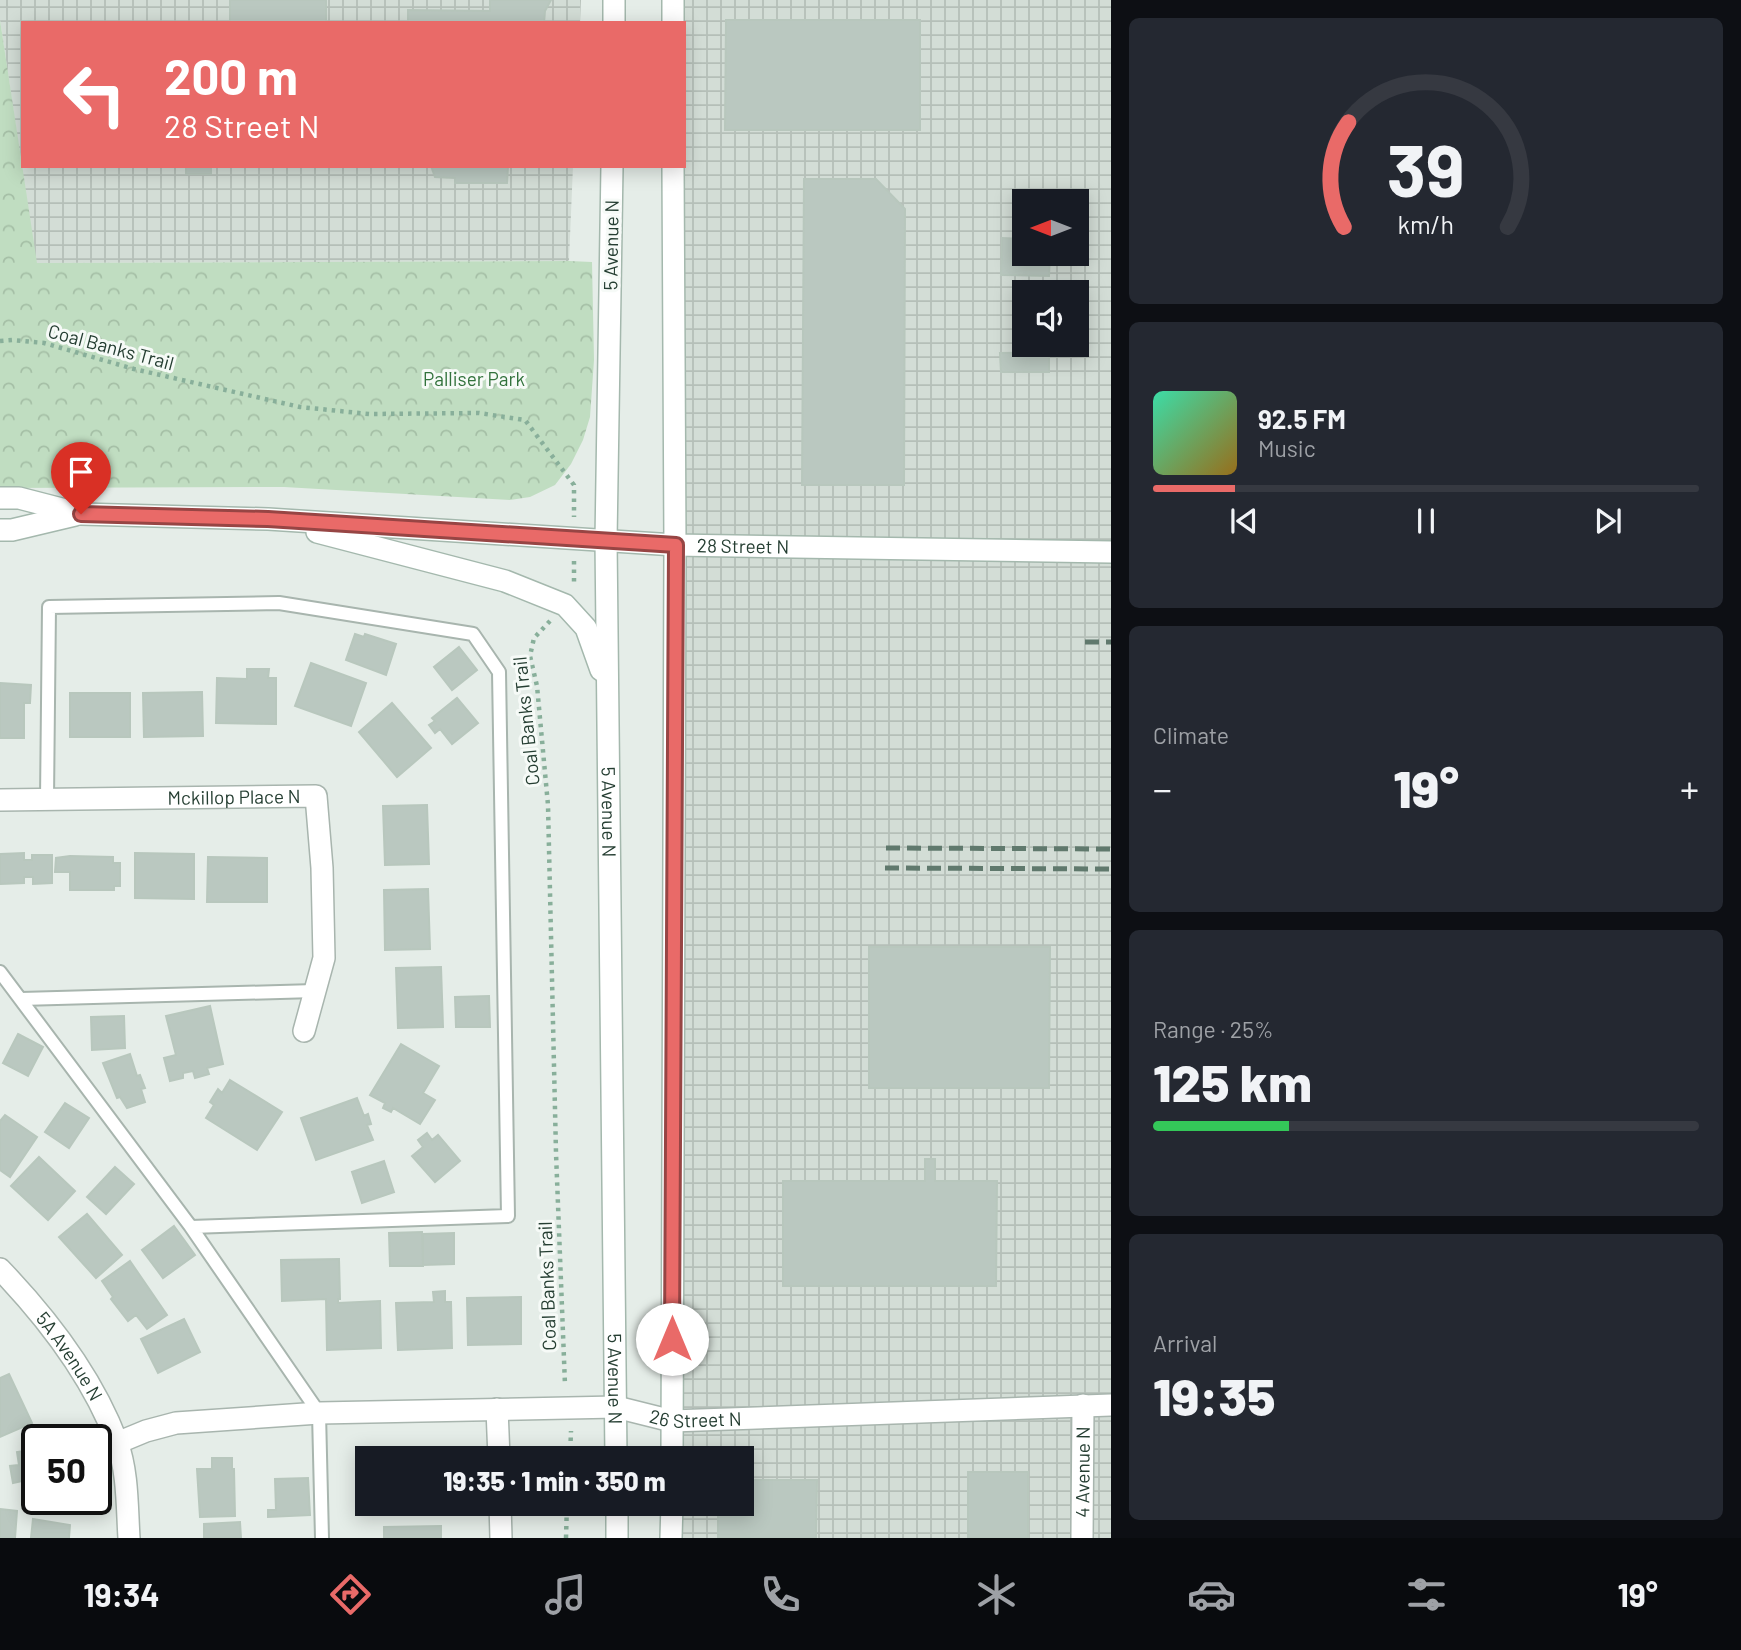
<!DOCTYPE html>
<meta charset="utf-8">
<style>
:root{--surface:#171b24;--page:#242831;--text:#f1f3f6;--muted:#9ea1a6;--line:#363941;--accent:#e96a68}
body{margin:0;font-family:Barlow,sans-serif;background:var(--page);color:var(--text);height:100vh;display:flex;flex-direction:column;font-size:26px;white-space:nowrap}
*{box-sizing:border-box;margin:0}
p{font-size:23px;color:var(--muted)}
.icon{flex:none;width:38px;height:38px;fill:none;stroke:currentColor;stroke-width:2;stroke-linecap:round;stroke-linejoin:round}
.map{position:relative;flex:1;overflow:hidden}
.side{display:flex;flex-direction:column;gap:18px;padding:18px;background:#0d0f14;width:630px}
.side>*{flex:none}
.guide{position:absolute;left:21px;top:21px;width:665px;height:147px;border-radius:0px;box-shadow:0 4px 18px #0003;background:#e96a68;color:#fff;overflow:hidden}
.needle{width:46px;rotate:270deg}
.buttons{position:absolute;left:1012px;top:189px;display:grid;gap:14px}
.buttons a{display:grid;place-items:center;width:77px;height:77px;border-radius:0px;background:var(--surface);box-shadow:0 4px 18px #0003;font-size:35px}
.speed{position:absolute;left:21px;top:1424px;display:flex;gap:14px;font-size:35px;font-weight:700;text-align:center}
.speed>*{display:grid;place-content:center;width:91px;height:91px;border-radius:50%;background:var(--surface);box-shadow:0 4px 18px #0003;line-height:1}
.speed .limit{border:4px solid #111;border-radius:10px;background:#fff;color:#111}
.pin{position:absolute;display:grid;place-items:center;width:60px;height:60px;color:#fff;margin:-72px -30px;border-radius:50% 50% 50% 0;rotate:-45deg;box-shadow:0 0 7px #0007}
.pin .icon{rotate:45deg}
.me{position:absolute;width:77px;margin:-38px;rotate:0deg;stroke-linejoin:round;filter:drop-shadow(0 0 5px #0008)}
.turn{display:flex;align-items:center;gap:24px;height:147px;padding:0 28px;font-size:32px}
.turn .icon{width:91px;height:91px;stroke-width:2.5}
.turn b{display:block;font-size:49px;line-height:60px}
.big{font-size:52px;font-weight:800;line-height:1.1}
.side .widget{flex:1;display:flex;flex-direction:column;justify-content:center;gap:10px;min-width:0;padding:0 24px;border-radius:10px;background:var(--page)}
.side .dial{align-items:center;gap:0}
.dial svg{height:182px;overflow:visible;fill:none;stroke:var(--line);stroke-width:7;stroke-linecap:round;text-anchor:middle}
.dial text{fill:var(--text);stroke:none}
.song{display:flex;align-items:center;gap:21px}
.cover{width:84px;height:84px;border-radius:10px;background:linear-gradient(135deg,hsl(160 70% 55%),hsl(40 70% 35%))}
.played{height:7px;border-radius:4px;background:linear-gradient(90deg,var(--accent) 15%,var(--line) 15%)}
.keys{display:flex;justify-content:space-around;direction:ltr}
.heat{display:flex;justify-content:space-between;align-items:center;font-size:38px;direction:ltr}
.charge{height:10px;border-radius:5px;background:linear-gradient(90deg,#34c759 25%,var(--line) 0)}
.trip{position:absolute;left:355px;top:1446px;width:399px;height:70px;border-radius:0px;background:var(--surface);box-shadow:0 4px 18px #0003;font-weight:800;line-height:70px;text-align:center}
.dock{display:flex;height:112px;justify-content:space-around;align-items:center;background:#090b0e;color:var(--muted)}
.dock .icon{width:49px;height:49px}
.dock .selected{color:var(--accent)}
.dock b{font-size:32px;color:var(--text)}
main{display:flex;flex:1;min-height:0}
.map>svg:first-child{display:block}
</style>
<main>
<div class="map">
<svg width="1111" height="1538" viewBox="0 0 1111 1538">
<defs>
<pattern id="industrial-grid" width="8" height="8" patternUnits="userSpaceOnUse" patternTransform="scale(1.75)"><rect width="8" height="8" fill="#d3ddd6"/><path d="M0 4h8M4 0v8" fill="none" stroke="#b5bfb8"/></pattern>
<pattern id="park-crowns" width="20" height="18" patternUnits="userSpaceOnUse" patternTransform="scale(1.75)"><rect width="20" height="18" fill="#c0ddc1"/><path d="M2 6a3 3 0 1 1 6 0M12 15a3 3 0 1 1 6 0" fill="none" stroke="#a5bfa6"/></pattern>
</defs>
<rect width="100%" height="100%" fill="#e5ede8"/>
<path fill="url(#industrial-grid)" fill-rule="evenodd" d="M 0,0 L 581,0 L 580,23 L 23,23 L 23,166 L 573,166 L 569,261 L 36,263 L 0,20 Z
M 681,0 L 1111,0 L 1111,1538 L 683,1538 L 681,1503 L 742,1503 L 742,1458 L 680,1458 L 679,166 L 684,166 L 684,23 L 681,23 ZM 1024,201 L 1076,201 L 1076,254 L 1024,254 ZM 1024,292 L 1076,292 L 1076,345 L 1024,345 Z"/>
<path fill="url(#park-crowns)" d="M 0,20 L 37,263 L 569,261 L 592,262 L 594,360 L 590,417 L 583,440 L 571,464 L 555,485 L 530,497 L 510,500 L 284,487 L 0,488 Z"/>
<path fill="#bac8c0" stroke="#b8c7bd" stroke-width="2" d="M 230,0 L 326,0 L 326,23 L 230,23 Z
M 490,0 L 551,0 L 545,11 L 544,23 L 408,23 L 408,10 L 490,11 Z
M 726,20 L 920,20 L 920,130 L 725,130 Z
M 186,166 L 211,166 L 211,174 L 186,174 Z
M 431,166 L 508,166 L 507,183 L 455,183 L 455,178 L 435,177 Z
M 804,179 L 876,179 L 905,209 L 904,485 L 802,485 Z
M 1002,238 L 1024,239 L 1024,254 L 1050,254 L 1049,276 L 1001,275 Z
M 1049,352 L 1049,372 L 1001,372 L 1000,353 Z
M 355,634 L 364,637 L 365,634 L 396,644 L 386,675 L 346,660 Z
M 459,647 L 477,670 L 452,690 L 434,667 Z
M 311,663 L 366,683 L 351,726 L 295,706 Z
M 247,669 L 269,669 L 268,678 L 276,678 L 276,724 L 216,723 L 217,678 L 247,679 Z
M 0,683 L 31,685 L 30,703 L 24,703 L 24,738 L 0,738 Z
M 202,692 L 203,736 L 144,737 L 143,693 Z
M 70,693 L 130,693 L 130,737 L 70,737 Z
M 457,698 L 478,723 L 452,744 L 440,729 L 435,733 L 429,725 L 435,721 L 432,718 Z
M 392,703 L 431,748 L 397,777 L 359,732 Z
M 427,805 L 429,864 L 385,865 L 383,806 Z
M 24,853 L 24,860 L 32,860 L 32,855 L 52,855 L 52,883 L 33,884 L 33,877 L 24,877 L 24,883 L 0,884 L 0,854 Z
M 135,853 L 194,854 L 194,899 L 135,898 Z
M 70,856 L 113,857 L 113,863 L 120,863 L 120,886 L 114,886 L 114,890 L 70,890 L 70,872 L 55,872 L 56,858 Z
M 208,857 L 267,858 L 267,902 L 207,902 Z
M 428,889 L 430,949 L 385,950 L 384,890 Z
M 869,947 L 1050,947 L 1049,1088 L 869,1088 Z
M 441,967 L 443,1027 L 398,1028 L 396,968 Z
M 489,996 L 490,1027 L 456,1027 L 455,997 Z
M 210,1006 L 223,1064 L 207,1068 L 209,1074 L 195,1078 L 193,1071 L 183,1073 L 183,1078 L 170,1081 L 164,1058 L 176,1055 L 166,1016 Z
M 124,1016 L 125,1048 L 92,1050 L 91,1017 Z
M 18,1034 L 43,1047 L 28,1076 L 3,1063 Z
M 401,1044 L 439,1066 L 423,1093 L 435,1100 L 420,1124 L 393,1108 L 391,1112 L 383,1108 L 385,1103 L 370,1095 Z
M 130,1054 L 137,1076 L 140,1075 L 145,1088 L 141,1089 L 145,1102 L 127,1108 L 120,1097 L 117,1098 L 103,1063 Z
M 230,1080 L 282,1112 L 257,1150 L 206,1118 L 214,1105 L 210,1102 L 218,1089 L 222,1093 Z
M 357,1098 L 364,1116 L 368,1114 L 371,1124 L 367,1125 L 373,1140 L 316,1160 L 301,1118 Z
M 65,1103 L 89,1118 L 69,1148 L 45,1132 Z
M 5,1115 L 37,1137 L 10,1177 L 0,1170 L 0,1121 Z
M 427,1133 L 432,1140 L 438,1135 L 460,1161 L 435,1182 L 412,1156 L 423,1147 L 418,1140 Z
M 39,1157 L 75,1191 L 48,1220 L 11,1186 Z
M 925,1159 L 935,1159 L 935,1181 L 997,1181 L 996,1286 L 783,1286 L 783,1181 L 925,1181 Z
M 384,1161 L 394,1192 L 362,1203 L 352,1172 Z
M 115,1167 L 134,1184 L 106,1214 L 87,1197 Z
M 87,1214 L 122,1255 L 96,1278 L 59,1237 Z
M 174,1226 L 195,1255 L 163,1278 L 142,1250 Z
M 422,1232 L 423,1266 L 390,1266 L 389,1233 Z
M 454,1233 L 454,1264 L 423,1265 L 423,1234 Z
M 339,1259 L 340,1299 L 338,1299 L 338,1303 L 380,1301 L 381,1348 L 327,1350 L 326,1299 L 282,1301 L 281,1260 Z
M 130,1261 L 167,1315 L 147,1329 L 136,1315 L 128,1321 L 111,1299 L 113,1297 L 102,1281 Z
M 445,1291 L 445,1302 L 451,1302 L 452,1348 L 398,1350 L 396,1303 L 434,1302 L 433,1292 Z
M 521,1297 L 521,1344 L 468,1345 L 467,1298 Z
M 184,1319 L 200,1352 L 158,1373 L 141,1339 Z
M 9,1374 L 32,1423 L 0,1437 L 0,1378 Z
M 37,1449 L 37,1500 L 57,1500 L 26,1505 L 22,1481 L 13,1483 L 10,1466 L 19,1465 L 17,1452 Z
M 212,1458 L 232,1458 L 232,1469 L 234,1469 L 235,1516 L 200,1517 L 197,1469 L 212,1469 Z
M 968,1472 L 1028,1472 L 1028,1538 L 968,1538 Z
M 308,1478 L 310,1515 L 268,1517 L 268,1510 L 276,1510 L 275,1479 Z
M 742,1480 L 817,1480 L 816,1538 L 718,1538 L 718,1503 L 742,1503 Z
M 411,1503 L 446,1503 L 446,1510 L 411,1511 Z
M 0,1509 L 17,1511 L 15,1538 L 0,1538 Z
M 33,1519 L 70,1525 L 69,1538 L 31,1538 Z
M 240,1522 L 241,1538 L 204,1538 L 204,1524 Z
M 441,1526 L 441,1538 L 384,1538 L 384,1527 Z"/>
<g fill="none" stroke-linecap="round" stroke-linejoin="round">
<defs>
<path id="lane" d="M 47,799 L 49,607 L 279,603 L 473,634 L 499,672 L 508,1216 L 191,1227
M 0,972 L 191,1227 L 319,1413 L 322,1538
M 21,999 L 315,991"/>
<g id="street">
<path id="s1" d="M 0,800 L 316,796 L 322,868 L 324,958 L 304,1031"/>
<path id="s2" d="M 0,1269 C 47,1318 93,1378 117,1442 C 128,1472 127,1507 129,1538"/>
<path d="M 497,1409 L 499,1458"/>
<path id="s3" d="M 117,1443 L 146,1431 L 176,1423 L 319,1413 L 616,1407 L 672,1421 L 1111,1405"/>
<path d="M 500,1503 L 501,1538"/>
<path id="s4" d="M 1082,1538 L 1083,1405"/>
</g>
<g id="secondary">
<path d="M 673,0 L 673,23"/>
<path d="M 614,23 L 614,0"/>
<path id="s5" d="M 612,166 L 606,540 L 616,1458"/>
<path id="s6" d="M 0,498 L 19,498 L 81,514 L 268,519 L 675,545 L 1111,552"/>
<path d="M 0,530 L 12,530 L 75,515"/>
<path d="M 317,532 L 505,581 L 565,605 L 586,628 L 601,670"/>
<path d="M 672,1458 L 675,545 L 673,166"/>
<path d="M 617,1503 L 617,1538"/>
<path d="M 671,1538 L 672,1503"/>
</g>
</defs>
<use href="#lane" stroke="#a8b5ae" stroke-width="16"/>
<use href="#street" stroke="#a8b5ae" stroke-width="24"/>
<use href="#secondary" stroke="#a4b8ad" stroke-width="24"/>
<path stroke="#88af9a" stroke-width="4.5" stroke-dasharray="3.5 5" stroke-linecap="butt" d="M 0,341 L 12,340 L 44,343 L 134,369 L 300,407 L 369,414 L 479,413 L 525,420 L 574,485 L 574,517
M 574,561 L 574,583
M 550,621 L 534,638 L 530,656 L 537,686 L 548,805 L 556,1153 L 565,1385
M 570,1458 L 571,1431
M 566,1538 L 567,1503"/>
<use href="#lane" stroke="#fff" stroke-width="12"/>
<use href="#street" stroke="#fff" stroke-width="21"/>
<use href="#secondary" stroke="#fff" stroke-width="21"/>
<path stroke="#60796d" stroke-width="5" stroke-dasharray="14 7" stroke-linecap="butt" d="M 1085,642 L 1111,642
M 886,848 L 1111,849
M 885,868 L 1111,869"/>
</g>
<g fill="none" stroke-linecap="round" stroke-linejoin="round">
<defs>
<path id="route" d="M 81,514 L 268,519 L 676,545 L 672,1339"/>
</defs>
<use href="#route" stroke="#974544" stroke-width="18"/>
<use href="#route" stroke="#e96a68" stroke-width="12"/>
</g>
<g text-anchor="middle" stroke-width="6" stroke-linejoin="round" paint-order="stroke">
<g font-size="19" fill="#253e32" stroke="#f6faf7">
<text transform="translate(611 245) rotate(-89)" y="7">5 Avenue N</text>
<text transform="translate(111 347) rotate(15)" y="7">Coal Banks Trail</text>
<text dy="7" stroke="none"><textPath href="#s6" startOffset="746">28 Street N</textPath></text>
<text transform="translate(526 721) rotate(-96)" y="7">Coal Banks Trail</text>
<text dy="7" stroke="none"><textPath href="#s1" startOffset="234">Mckillop Place N</textPath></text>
<text dy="7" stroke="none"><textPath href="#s5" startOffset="646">5 Avenue N</textPath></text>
<text transform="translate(547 1286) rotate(-92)" y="7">Coal Banks Trail</text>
<text dy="7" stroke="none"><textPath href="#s2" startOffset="112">5A Avenue N</textPath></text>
<text dy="7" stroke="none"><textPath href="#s5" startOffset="1213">5 Avenue N</textPath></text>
<text dy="7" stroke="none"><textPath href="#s3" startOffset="584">26 Street N</textPath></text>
<text dy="7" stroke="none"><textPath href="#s4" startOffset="66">4 Avenue N</textPath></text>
</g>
<g font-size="19" fill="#32723c" stroke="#f6faf7">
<text x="474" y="386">Palliser Park</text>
</g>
</g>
</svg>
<div class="buttons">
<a><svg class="needle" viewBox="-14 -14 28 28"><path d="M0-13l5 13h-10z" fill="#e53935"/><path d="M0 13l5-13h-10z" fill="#9ea1a6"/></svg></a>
<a><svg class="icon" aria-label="sound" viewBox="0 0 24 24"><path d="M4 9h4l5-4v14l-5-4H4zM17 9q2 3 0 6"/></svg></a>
</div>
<div class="speed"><div class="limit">50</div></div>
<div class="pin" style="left:81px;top:514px;background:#d93025"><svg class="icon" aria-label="arrive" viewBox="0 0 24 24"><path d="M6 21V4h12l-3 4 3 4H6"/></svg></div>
<svg class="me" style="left:672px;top:1339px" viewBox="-20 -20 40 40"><circle r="19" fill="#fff"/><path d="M0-13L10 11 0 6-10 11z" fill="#e96a68"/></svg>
<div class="trip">19:35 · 1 min · 350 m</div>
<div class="guide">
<div class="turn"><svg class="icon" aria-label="left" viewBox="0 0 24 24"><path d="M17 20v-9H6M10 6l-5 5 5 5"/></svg><div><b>200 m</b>28 Street N</div></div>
</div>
</div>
<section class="side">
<div class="widget dial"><svg viewBox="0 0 100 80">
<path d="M14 69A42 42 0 1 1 86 69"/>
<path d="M14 69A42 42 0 0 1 16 23" stroke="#e96a68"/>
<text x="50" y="56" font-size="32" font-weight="700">39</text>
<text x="50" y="72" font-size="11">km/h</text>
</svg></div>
<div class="widget">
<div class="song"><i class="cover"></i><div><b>92.5 FM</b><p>Music</p></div></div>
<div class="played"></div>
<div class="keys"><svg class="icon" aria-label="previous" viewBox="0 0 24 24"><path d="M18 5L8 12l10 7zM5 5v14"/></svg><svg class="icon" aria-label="pause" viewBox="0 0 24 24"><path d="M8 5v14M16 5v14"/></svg><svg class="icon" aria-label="next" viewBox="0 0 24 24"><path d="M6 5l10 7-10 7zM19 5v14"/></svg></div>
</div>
<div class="widget"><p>Climate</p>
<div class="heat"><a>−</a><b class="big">19°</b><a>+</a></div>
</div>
<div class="widget"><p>Range · 25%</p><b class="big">125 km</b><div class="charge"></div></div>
<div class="widget"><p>Arrival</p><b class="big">19:35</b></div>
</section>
</main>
<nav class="dock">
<b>19:34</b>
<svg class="icon selected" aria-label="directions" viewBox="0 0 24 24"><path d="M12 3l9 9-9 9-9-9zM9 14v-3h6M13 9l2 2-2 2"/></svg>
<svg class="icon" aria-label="music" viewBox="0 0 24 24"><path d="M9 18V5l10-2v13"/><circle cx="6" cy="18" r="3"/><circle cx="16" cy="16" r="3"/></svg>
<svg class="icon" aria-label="phone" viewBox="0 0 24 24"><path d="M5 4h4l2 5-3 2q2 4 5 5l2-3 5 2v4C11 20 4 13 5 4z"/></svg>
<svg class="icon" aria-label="climate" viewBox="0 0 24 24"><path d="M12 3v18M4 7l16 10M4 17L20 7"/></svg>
<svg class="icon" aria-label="car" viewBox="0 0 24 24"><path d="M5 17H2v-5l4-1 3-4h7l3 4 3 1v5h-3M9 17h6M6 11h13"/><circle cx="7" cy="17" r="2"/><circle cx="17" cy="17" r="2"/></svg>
<svg class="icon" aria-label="filters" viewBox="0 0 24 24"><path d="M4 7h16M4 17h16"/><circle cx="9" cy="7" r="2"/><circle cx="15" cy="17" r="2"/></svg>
<b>19°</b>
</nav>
